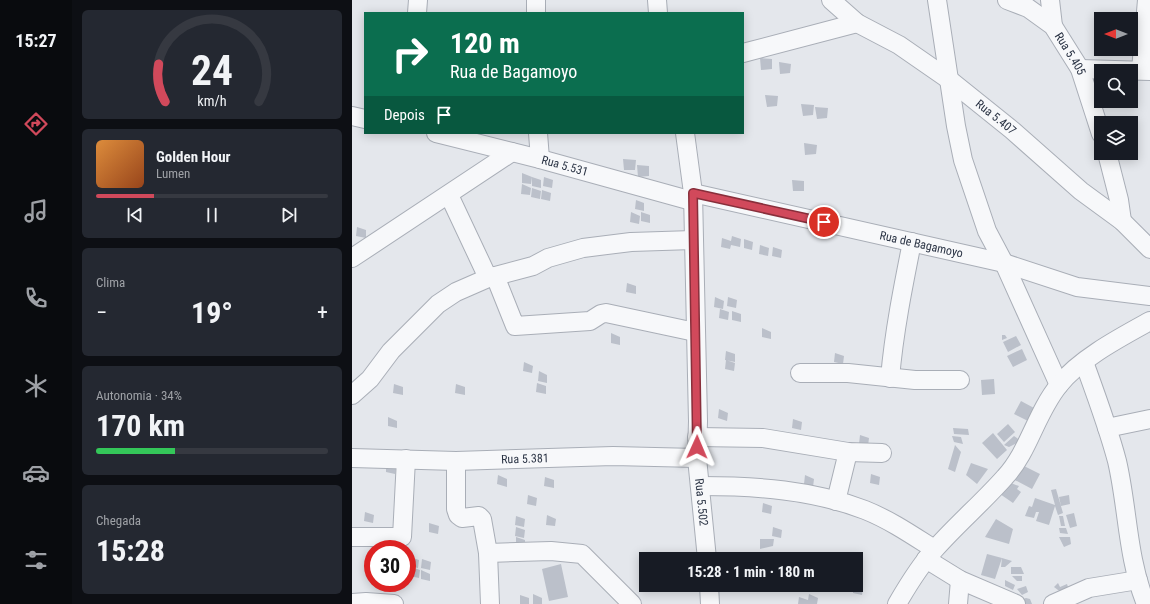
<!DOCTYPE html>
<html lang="pt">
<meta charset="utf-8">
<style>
:root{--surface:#171b24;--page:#242831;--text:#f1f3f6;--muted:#9ea1a6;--line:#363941;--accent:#d1495b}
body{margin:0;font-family:"Roboto Condensed",sans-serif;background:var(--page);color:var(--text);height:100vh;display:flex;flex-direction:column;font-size:15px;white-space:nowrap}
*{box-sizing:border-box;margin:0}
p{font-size:13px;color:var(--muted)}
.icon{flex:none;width:22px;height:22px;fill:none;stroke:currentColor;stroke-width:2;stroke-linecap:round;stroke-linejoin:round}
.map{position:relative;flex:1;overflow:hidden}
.sheet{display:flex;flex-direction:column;gap:10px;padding:10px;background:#0d0f14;width:280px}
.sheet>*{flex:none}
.top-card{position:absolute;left:12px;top:12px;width:380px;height:122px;border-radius:0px;box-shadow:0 2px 10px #0003;background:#0b6e4f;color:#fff;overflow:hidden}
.needle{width:26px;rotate:270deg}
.fabs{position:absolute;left:742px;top:12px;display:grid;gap:8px}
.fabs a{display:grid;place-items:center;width:44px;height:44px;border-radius:0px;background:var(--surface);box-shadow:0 2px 10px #0003;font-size:20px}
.speed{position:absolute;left:12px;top:540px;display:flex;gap:8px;font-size:20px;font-weight:700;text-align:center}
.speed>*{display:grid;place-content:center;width:52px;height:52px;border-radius:50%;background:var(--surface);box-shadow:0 2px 10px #0003;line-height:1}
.speed .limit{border:6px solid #d22;background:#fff;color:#111}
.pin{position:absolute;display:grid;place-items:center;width:34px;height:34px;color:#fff;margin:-17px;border:2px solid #fff;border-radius:50%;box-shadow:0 1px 4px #0007}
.me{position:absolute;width:44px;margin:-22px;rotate:1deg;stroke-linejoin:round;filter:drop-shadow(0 0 3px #0008)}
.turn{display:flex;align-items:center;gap:14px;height:84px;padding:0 20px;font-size:18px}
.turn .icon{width:52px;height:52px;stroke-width:2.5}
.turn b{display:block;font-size:28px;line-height:34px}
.then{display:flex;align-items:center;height:38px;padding:0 20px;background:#0003;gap:8px;font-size:15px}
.big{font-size:30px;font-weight:700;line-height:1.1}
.sheet .tile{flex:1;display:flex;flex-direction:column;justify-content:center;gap:6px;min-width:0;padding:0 14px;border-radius:6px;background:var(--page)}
.sheet .dial{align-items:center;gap:0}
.dial svg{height:104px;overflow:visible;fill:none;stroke:var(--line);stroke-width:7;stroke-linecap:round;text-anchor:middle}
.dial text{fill:var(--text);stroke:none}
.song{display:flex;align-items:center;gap:12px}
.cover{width:48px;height:48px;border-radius:6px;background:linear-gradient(135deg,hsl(30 70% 55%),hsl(20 70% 35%))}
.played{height:4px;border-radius:2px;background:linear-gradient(90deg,var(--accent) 25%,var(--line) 25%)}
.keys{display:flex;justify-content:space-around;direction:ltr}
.heat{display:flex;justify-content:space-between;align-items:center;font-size:22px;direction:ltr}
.charge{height:6px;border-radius:3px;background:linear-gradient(90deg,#34c759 34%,var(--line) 0)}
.trip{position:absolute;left:287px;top:552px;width:224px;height:40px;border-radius:0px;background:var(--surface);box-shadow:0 2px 10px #0003;font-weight:700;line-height:40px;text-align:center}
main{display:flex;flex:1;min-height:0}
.tabs{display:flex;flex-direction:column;width:72px;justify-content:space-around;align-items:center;background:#090b0e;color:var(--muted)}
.tabs .icon{width:28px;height:28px}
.tabs .active{color:var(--accent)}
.tabs b{font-size:18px;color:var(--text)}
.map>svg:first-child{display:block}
</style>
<main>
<nav class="tabs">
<b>15:27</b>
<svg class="icon active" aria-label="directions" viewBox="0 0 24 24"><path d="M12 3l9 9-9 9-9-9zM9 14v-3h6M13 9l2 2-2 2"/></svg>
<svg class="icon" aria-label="music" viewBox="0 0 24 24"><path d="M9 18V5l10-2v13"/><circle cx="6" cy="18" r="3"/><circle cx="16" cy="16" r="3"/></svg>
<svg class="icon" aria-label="phone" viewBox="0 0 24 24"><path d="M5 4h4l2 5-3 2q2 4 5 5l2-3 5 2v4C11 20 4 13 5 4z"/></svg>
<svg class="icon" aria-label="climate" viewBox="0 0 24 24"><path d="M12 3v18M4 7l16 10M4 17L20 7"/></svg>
<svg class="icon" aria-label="car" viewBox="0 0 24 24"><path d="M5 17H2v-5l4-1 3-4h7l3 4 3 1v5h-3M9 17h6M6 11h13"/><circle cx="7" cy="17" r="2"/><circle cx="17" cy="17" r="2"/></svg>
<svg class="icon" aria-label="filters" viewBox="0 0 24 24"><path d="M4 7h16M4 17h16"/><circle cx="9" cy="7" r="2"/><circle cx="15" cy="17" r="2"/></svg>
</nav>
<section class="sheet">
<div class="tile dial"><svg viewBox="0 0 100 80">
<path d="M14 69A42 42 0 1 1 86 69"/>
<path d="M14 69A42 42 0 0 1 9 40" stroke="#d1495b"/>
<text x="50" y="56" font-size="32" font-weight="700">24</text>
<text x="50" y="72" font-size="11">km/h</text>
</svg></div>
<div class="tile">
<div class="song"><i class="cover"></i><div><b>Golden Hour</b><p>Lumen</p></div></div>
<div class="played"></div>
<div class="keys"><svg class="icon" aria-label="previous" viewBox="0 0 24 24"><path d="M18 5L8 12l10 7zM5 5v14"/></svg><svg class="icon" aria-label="pause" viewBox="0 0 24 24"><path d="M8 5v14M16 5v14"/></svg><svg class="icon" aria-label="next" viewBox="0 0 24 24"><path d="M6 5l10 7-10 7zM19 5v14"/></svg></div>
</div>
<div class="tile"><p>Clima</p>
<div class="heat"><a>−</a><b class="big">19°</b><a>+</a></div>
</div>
<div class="tile"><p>Autonomia · 34%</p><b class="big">170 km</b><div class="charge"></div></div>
<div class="tile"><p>Chegada</p><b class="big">15:28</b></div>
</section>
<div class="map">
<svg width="798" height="604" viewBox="0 0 798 604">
<rect width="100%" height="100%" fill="#e4e7ec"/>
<path fill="#bbc0ca" d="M 408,58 L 420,59 L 420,69 L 409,70 Z
M 427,62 L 439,64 L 438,73 L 428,74 Z
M 413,95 L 426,96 L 425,106 L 415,107 Z
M 449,104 L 462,105 L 461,115 L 451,116 Z
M 463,107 L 476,108 L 475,118 L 465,119 Z
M 452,143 L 465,145 L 464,154 L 453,155 Z
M 271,159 L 284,160 L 283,170 L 272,170 Z
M 285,165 L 297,166 L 297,176 L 286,177 Z
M 170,173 L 180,177 L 179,184 L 170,183 Z
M 180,177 L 189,180 L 189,188 L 180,186 Z
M 192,177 L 201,180 L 200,188 L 191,186 Z
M 440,180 L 452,181 L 452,191 L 441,191 Z
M 170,184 L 179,188 L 178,195 L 169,194 Z
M 180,188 L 189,191 L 188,199 L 179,197 Z
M 190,190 L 199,193 L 198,201 L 189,199 Z
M 284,200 L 292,203 L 292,211 L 283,209 Z
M 279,212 L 288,216 L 287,224 L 278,222 Z
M 289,212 L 298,215 L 298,223 L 289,221 Z
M 5,227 L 14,230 L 14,238 L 4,236 Z
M 380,236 L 389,239 L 388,247 L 379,245 L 378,249 L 369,247 L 370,238 L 379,241 Z
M 392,239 L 401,242 L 400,250 L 392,248 Z
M 408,245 L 417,248 L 416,256 L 407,254 Z
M 421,247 L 430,250 L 429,258 L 420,256 Z
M 275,283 L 284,286 L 284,294 L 274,292 Z
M 363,297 L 372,301 L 371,309 L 362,307 Z
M 376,297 L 385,300 L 384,308 L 375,306 Z
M 368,309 L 377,312 L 376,320 L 367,318 Z
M 380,311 L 389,314 L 389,322 L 380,320 Z
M 410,328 L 419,332 L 419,339 L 410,337 Z
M 259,333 L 268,337 L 268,345 L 259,343 Z
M 650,335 L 653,335 L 655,338 L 650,340 Z
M 664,336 L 669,345 L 656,352 L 651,342 Z
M 670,349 L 675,360 L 661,367 L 655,356 Z
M 374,351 L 383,354 L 383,362 L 373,360 Z
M 483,353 L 492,356 L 491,364 L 482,362 Z
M 374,360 L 383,363 L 382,371 L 373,369 Z
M 172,362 L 181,366 L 180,373 L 171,371 Z
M 187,371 L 195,375 L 195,383 L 186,381 Z
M 642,379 L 643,394 L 630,395 L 629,380 Z
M 185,383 L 194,386 L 194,394 L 184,392 Z
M 42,384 L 51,387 L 51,395 L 41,393 Z
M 104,384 L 113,387 L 113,395 L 103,393 Z
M 669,401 L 682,408 L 676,421 L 662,414 Z
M 367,409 L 376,413 L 375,421 L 366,418 Z
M 36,417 L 45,421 L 45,428 L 36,426 Z
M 441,419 L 450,422 L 449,430 L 440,428 Z
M 656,424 L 663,432 L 652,442 L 645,434 Z
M 601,428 L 616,429 L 617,435 L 602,434 Z
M 641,433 L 655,450 L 645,459 L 630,443 Z
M 508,435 L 517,438 L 516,446 L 507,444 Z
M 600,436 L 609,437 L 611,444 L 602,442 Z
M 662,436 L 669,441 L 657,447 L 652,445 Z
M 603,445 L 609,452 L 603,472 L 596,469 Z
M 34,463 L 44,466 L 43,474 L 34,472 Z
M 619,463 L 636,469 L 625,484 L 614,475 Z
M 666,463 L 688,474 L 680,489 L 659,478 Z
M 519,474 L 528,477 L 527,485 L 518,483 Z
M 146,475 L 155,479 L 155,487 L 145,484 Z
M 453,475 L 462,479 L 461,487 L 452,484 Z
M 193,477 L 202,480 L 202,488 L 192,486 Z
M 656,482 L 667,486 L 665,489 L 669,492 L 661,503 L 648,494 Z
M 704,489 L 711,513 L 706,515 L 703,506 L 697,525 L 684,521 L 687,512 L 684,512 L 682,518 L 673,516 L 677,506 L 680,507 L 683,498 L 703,505 L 699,490 Z
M 176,495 L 185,498 L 184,506 L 175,504 Z
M 717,495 L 718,504 L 709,506 L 707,497 Z
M 411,503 L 420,506 L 419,514 L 410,512 Z
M 13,512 L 22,515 L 21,523 L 12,521 Z
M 722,513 L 725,526 L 718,528 L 714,515 Z
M 195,515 L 204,519 L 203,526 L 194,525 Z
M 164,516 L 173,519 L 172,527 L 163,525 Z
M 707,516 L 711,516 L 713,526 L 709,526 Z
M 644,519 L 661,529 L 657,544 L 633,537 Z
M 77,523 L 87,526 L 86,534 L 77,532 Z
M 164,527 L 173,530 L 172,538 L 163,536 Z
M 421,527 L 430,530 L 429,538 L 420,536 Z
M 707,528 L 714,528 L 716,534 L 708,533 Z
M 164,537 L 173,540 L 173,548 L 164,546 Z
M 707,537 L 718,537 L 719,544 L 712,547 Z
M 408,539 L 422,539 L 421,546 L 408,549 Z
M 635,554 L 650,558 L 660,561 L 653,567 L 649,567 L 650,558 L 643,579 L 629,575 Z
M 58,557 L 67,560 L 66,568 L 57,566 Z
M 70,559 L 79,562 L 78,570 L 69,568 Z
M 209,564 L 216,597 L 197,601 L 190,569 Z
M 59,567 L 68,570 L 67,578 L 58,576 Z
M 659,567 L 669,567 L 672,574 L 659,574 Z
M 69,570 L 78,574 L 78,581 L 69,579 Z
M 660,576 L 670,576 L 670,581 L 665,581 Z
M 653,580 L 663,585 L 661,590 L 653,586 Z
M 706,583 L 708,587 L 715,584 L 717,590 L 710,593 L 702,587 Z
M 362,585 L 375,585 L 375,587 L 362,591 Z
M 501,585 L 511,587 L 510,595 L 501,593 Z
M 674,586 L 676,592 L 670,595 L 665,589 Z
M 181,594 L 190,598 L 190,604 L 181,604 Z
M 457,594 L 466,598 L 465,604 L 446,604 L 447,597 L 456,600 Z
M 168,595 L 177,598 L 177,604 L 168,604 Z
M 674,598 L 678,599 L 680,604 L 669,604 L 671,599 Z"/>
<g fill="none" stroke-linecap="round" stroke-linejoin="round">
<defs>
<g id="minor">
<path d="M 184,0 L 184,13"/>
<path d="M 305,0 L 306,13"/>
<path id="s1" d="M 479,0 L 505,23 L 547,45 L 599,81 L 660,130 L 729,191 L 770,221 L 798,249"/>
<path d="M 585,0 L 604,126 L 611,160 L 635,231 L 652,263 L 707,385"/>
<path id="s2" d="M 655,0 L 676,8 L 701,26 L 728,69 L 749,134"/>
<path d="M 698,0 L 701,26"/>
<path d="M 65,13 L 66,0"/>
<path d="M 391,53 L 505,23"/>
<path d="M 728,69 L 798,71"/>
<path d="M 789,70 L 795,0"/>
<path d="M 0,116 L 13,119"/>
<path id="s3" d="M 84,133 L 188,159 L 340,201"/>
<path d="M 186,133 L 188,159"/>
<path id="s4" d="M 333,133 L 341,193 L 346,421 L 345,458 L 355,559"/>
<path d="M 755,153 L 767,200 L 770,221"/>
<path id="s5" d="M 341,193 L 652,263 L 725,287 L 798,296"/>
<path d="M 97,195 L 136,278"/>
<path d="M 0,258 L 160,152"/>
<path d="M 143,276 L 163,326 L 238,321 L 249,314 L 254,313 L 343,332"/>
<path d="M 732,362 C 744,395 756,427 765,461 C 776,508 775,558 794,604"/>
<path d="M 448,373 L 496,373 L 563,380 L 608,380"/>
<path d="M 538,378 C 542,332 551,287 560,242"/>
<path d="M 0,395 L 18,379 L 39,351 L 86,304 L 104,292 L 136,278 L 181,266 L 196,258 L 231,248 L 279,242 L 341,240"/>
<path d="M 755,428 L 798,419"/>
<path d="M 345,437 L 411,438 L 496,452 L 530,453"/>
<path id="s6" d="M 0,458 L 104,461 L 261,456 L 345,458"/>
<path d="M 104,461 L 104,509 L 106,515 L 110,518 L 127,516 L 130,519 L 136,553 L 138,604"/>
<path d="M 349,486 C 404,486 461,490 513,510 C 538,520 560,535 582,549"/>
<path d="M 484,501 L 496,452"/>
<path d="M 0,537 L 50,537 L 54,459"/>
<path d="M 136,553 L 199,551 L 230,554 L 280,604"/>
<path d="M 574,559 L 608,580 L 664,604"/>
<path d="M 357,585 L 358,604"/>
<path d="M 0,603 L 14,602 L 42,604"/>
<path d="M 545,604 C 556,585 568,565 583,549 C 605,524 631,502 653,477 C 677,451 684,413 707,385 C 727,359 769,337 798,321"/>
<path d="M 606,604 L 608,580"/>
<path d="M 701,604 L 737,588 L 786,580"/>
</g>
</defs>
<use href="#minor" stroke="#a9aeb7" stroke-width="20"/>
<use href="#minor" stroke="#f7f8fa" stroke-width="18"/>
</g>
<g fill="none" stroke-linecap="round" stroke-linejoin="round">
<defs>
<path id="route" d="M 345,447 L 341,193 L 472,222"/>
</defs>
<use href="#route" stroke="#882f3b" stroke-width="10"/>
<use href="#route" stroke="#d1495b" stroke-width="7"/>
</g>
<g text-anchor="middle" stroke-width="3" stroke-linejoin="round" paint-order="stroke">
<g font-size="12" fill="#2b3445" stroke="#f4f6f9">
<text dy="4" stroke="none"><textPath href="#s2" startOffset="86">Rua 5.405</textPath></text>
<text dy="4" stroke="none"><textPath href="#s1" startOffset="203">Rua 5.407</textPath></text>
<text dy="4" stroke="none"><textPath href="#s3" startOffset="133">Rua 5.531</textPath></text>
<text dy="4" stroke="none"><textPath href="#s5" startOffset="234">Rua de Bagamoyo</textPath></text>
<text dy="4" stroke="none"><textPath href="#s6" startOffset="173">Rua 5.381</textPath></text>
<text dy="4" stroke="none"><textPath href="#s4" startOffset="370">Rua 5.502</textPath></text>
</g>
</g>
</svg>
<div class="fabs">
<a><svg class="needle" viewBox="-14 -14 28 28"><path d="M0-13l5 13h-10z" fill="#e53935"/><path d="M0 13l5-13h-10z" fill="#9ea1a6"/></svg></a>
<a><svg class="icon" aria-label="search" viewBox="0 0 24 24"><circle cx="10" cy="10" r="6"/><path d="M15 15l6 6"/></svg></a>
<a><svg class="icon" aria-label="layers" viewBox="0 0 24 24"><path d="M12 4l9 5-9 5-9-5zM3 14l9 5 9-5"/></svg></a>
</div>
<div class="speed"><div class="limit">30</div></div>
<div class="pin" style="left:472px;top:222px;background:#d93025"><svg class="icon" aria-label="arrive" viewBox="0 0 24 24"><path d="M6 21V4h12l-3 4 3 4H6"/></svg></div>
<svg class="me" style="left:345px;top:447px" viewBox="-20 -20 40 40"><path d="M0-17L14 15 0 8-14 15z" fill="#d1495b" stroke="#fff" stroke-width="4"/></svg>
<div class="trip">15:28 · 1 min · 180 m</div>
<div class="top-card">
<div class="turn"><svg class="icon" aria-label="right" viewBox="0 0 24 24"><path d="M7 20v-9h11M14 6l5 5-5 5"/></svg><div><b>120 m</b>Rua de Bagamoyo</div></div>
<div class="then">Depois<svg class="icon" aria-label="arrive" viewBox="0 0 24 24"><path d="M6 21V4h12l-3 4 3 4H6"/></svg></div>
</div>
</div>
</main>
